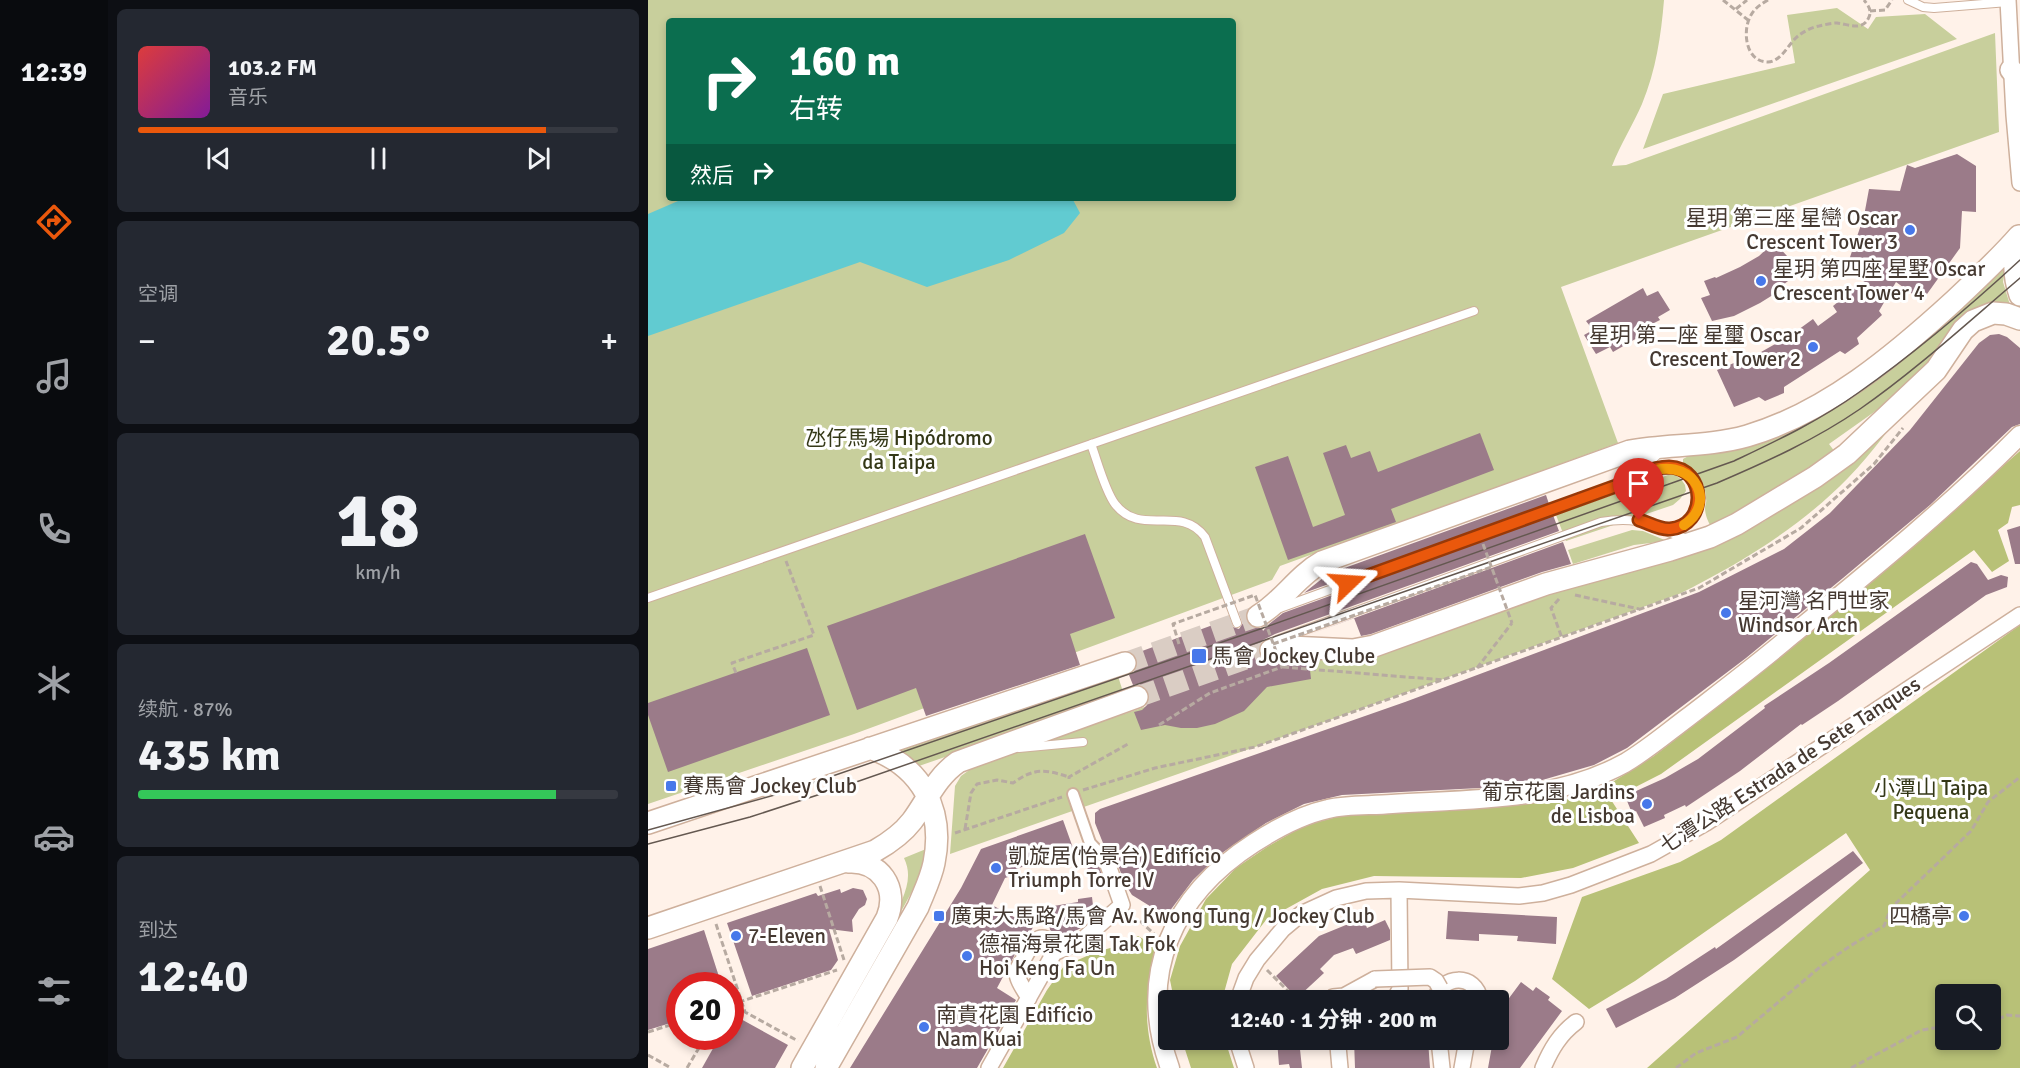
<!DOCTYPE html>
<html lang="zh">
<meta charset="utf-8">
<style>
:root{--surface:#171b24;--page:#242831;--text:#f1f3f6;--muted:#9ea1a6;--line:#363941;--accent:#ea580c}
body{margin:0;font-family:Signika,"Noto Sans SC",sans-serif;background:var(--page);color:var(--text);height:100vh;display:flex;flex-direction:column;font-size:22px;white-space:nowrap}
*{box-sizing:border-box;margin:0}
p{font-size:20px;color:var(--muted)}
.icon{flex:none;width:33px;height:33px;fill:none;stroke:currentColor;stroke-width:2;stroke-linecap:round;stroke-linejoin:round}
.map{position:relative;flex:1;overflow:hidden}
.panel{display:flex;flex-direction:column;gap:9px;padding:9px;background:#0d0f14;width:540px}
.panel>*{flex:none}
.hud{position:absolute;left:18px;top:18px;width:570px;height:183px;border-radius:6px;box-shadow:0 3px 9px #0003;background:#0b6e4f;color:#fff;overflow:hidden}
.buttons{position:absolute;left:1287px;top:984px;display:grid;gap:12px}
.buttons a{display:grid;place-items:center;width:66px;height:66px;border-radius:6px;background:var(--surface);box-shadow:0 3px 9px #0003;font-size:30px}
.speed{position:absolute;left:18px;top:972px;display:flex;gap:12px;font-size:30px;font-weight:700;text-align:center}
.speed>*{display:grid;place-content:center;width:78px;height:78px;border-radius:50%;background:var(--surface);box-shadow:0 3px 9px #0003;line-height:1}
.speed .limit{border:9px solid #d22;background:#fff;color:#111}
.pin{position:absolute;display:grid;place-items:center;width:51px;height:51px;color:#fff;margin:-62px -26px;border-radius:50% 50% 50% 0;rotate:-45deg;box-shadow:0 0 6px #0007}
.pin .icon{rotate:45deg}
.me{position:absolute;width:66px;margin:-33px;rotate:70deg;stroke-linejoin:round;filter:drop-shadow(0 0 4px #0008)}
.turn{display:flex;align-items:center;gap:21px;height:126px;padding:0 24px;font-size:27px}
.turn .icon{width:78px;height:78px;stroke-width:2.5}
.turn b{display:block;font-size:42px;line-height:51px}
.then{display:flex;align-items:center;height:57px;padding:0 24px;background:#0003;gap:12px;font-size:22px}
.big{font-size:45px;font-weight:700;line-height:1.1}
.panel .widget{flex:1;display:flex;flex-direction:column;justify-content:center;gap:9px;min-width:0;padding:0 21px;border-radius:9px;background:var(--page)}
.panel .dial{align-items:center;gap:0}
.dial b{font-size:78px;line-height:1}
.song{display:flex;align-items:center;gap:18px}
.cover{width:72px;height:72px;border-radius:9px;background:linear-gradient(135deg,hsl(0 70% 55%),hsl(290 70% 35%))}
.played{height:6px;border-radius:3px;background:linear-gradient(90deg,var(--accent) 85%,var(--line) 85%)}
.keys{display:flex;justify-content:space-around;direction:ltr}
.heat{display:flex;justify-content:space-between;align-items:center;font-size:33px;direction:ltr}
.charge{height:9px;border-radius:4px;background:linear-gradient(90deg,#34c759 87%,var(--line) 0)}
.trip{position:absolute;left:510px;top:990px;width:351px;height:60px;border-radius:6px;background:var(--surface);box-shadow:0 3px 9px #0003;font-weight:700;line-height:60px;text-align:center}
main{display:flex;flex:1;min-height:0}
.tabs{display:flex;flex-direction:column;width:108px;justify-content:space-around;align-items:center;background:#090b0e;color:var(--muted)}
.tabs .icon{width:42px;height:42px}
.tabs .selected{color:var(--accent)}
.tabs b{font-size:27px;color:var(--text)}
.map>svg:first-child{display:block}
</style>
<main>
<nav class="tabs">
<b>12:39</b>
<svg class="icon selected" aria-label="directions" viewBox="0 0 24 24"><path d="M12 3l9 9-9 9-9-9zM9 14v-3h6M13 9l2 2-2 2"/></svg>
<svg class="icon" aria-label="music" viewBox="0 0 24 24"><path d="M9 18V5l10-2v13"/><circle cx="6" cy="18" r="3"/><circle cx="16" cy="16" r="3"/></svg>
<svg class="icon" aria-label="phone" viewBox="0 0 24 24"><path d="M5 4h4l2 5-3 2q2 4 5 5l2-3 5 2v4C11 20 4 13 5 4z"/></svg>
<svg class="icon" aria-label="climate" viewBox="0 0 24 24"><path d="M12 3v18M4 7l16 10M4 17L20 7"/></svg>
<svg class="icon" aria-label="car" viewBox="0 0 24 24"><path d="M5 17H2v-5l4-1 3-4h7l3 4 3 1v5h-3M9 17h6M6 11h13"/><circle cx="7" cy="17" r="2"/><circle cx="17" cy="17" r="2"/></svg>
<svg class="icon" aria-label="filters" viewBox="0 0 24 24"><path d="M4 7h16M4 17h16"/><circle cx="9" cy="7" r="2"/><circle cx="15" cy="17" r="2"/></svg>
</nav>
<section class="panel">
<div class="widget">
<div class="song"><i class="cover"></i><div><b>103.2 FM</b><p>音乐</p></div></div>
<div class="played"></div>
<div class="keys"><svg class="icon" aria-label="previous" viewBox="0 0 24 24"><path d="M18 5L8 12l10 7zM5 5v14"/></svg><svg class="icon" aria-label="pause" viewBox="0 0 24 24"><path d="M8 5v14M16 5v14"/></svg><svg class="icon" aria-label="next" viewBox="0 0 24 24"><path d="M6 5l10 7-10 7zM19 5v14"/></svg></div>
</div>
<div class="widget"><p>空调</p>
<div class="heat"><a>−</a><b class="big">20.5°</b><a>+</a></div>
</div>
<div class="widget dial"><b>18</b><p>km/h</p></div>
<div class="widget"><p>续航 · 87%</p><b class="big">435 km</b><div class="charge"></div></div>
<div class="widget"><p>到达</p><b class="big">12:40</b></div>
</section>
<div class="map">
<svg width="1372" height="1068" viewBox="0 0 1372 1068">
<rect width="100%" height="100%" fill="#fff2e9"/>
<path fill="#c8cf9c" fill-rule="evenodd" d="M 0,0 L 1016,0 C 1013,36 1008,70 994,104 C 985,125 972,145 964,166 L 978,165 L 1347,33 L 1351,132 L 913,287 L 970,443 L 632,566 L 624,580 L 206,734 L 0,804 ZM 21,21 L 585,21 L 585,198 L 21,198 Z
M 1189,8 L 1220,29 L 1228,17 L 1277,14 L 1309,39 L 995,149 L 1015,94 L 1147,63 L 1139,15 Z
M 1359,258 L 1355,282 L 1362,305 L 1345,311 L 1246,398 L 1181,444 L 1187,452 L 1142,487 L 1063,527 C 1060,521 1057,515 1057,508 C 1057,505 1059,502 1058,499 C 1058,484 1049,469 1035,465 L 1035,459 L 1046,453 L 1158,415 Z
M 1269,393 C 1246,421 1225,453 1200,478 C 1151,528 1093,563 1031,594 L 607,747 L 302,854 L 307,786 L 313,776 L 331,763 L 639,659 C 667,657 695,662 723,658 L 925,584 L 1080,537 L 1115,522 L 1161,492 Z
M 1020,475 L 1027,475 L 1033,479 L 1037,485 L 1038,491 L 1032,499 L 1025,505 L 918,541 L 908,515 Z
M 984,530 L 995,531 L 1019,541 L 986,545 L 925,564 L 920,550 Z
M 469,673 L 476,695 L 271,766 L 250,749 Z
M 278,849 L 274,873 L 168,1068 L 159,1068 L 254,900 C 260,885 263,873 256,858 Z"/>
<path fill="#b8c177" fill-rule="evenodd" d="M 1372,451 L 1372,505 L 1364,507 L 1360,523 L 1350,530 L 1361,561 L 1344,572 L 1326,550 L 1013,774 L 968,797 L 956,789 L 991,843 L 925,868 L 873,878 L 726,876 L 674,889 L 618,920 L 584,964 L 574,1000 L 526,1000 L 522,980 L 532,946 L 558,899 L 588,868 L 619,847 L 657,825 L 693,816 L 867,805 L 923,799 L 955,788 L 1006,756 L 1073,704 L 1215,589 Z
M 1372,625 L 1372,1068 L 999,1068 L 1222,870 L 1198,833 L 987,981 L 941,1009 L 904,979 L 934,897 L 1032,862 L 1073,840 ZM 1298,994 L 1342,994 L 1342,1040 L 1298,1040 Z
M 490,936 L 506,945 L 512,945 C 495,984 495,1028 509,1068 L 355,1068 L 399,990 L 416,966 L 448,952 L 480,943 Z
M 534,1040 L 577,1040 L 586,1068 L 543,1068 Z"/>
<path fill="#61cbd1" d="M 37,198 L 424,198 L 432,213 L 416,233 L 361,260 L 279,287 L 212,262 L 0,336 L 0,214 Z"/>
<path fill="#9b7b89" d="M 1309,154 L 1328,166 L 1328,212 L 1314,211 L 1312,248 L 1274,301 L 1248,282 L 1231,311 L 1234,315 L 1209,338 L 1211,344 L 1197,354 L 1192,351 L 1136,387 L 1136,393 L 1117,401 L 1111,397 L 1086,407 L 1069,370 L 1098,358 L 1099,360 L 1143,335 L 1165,319 L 1170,326 L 1189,312 L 1185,306 L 1220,278 L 1200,263 L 1216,216 L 1221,189 L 1252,191 L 1259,165 L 1267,168 Z
M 1126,242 L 1153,271 L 1131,288 L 1133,290 L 1112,303 L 1086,316 L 1064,321 L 1053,298 L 1062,295 L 1056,281 L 1067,277 L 1068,278 L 1092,267 L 1111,256 Z
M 995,288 L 999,296 L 1010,291 L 1022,310 L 1010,317 L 1012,320 L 1004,324 L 1007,329 L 997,335 L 996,334 L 965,352 L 962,347 L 948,354 L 936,335 L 945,330 L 938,321 Z
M 1351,334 L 1359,337 L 1372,348 L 1372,424 L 1364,427 L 1282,505 L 1195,578 L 1098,658 L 979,748 L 946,765 L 891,781 L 832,788 L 694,795 L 656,804 L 618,823 L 571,855 L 545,880 L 518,916 L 484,895 L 477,884 L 470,865 L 470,854 L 457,848 L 447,823 L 447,813 L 452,809 L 757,702 L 1051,592 L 1136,549 L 1182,513 L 1262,430 L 1331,343 L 1342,335 Z
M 832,433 L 846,470 L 743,509 L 748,522 L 640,560 L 607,467 L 640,456 L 665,527 L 697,515 L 675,453 L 698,445 L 703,458 L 722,451 L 730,472 Z
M 898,495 L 901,504 L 656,593 L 680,574 Z
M 905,515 L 911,531 L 627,634 L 615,640 L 611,645 L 610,651 L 613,658 L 619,662 L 661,661 L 663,679 L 619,687 L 596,711 L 567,724 L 549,728 L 533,728 L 517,725 L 493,730 L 486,712 L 494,710 L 499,705 L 501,693 L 497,687 L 491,684 L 485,685 L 481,675 L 486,672 L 489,666 L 489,660 L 486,654 L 581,619 L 585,627 L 591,629 L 595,623 L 593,615 L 598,613 L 600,624 L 605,628 L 614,628 L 615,631 L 621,624 L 635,613 Z
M 1372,526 L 1372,564 L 1367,564 L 1359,530 Z
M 437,534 L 467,618 L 422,634 L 432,665 L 278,716 L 268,688 L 209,710 L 179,626 Z
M 915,542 L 923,564 L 894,572 L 723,634 L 713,636 L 706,618 L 660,635 Z
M 1323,562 L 1329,564 L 1340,580 L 1353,575 L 1360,577 L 1359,587 L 1338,595 L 1190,701 L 1154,725 L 1153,724 L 1092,771 L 1038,807 L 1037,805 L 1016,815 L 1017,818 L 996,827 L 988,811 L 984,813 L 977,796 L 1017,778 L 1050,759 L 1117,708 L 1116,706 L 1181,663 Z
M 159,648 L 182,715 L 20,772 L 0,715 L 0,703 Z
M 415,820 L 430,862 L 418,866 L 413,854 L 362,871 L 363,876 L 357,878 L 344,905 L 384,927 L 381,906 L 399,904 L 381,934 L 372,945 L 349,988 L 368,1000 L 329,1068 L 202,1068 L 313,888 L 333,849 Z
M 1205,851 L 1215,863 L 1130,928 L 1086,960 L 1027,998 L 968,1028 L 958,1009 L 1018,979 L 1067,947 L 1068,949 Z
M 446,858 L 451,863 L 454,877 L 444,881 L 437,861 Z
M 205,888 L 215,890 L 219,899 L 217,905 L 211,909 L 204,920 L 205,932 L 181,929 L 190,960 L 183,970 L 104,996 L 79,923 L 168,893 L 170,896 L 192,889 L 193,893 Z
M 444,897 L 446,914 L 432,916 L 433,928 L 427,931 L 427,933 L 410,936 L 402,930 L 399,907 L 430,902 L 430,899 Z
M 800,911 L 909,917 L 908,944 L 869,941 L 870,936 L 831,934 L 831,941 L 798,939 Z
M 715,918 L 719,928 L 737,920 L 742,930 L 742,940 L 708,954 L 705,948 L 686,955 L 672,969 L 676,973 L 649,998 L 628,976 L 671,936 Z
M 56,930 L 74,986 L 32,986 L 32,1020 L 0,1030 L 0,949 Z
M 873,982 L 885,991 L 888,987 L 902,997 L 900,1000 L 914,1011 L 872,1068 L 840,1068 L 844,1046 L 856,1032 L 850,1028 L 850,1013 Z
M 82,1013 L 140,1045 L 127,1068 L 54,1068 L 72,1036 L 82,1036 Z
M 629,1040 L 651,1040 L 654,1068 L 642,1068 L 641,1064 L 631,1065 Z
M 706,1040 L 780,1040 L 782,1068 L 707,1068 Z"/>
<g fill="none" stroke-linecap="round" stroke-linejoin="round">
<path stroke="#dacdc4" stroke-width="21" stroke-dasharray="21 10" stroke-linecap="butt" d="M 477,663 L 610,616
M 489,697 L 623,650"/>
<defs>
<path id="service" d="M 1260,0 L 1275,7 L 1286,8 L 1360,2
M 443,444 C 449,460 457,491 467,504 C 493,538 532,503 557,537 L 589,623
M 991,474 C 1001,471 1013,467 1024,468 C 1062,472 1057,530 1019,529
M 0,598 L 826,311
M 632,608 L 968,486 L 987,476 L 1012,452
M 629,640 L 953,522 C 994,515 1003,527 1039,539
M 371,748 L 435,742"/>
<path id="pedestrian" d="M 425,794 L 442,843 L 460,862"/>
<path id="minor" d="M 1360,0 L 1366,115 L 1372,183
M 685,997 L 696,996 L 727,979
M 381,998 C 377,991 368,979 369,971 C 370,967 374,962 376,958 C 382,947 389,931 403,942 L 406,953
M 590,1000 L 598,978 L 609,960 L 635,929 L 653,914 L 688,898 L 718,891 L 751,890 L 871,896 L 895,893 L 923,885 L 1003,854 L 1058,823 L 1372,615
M 746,1000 L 752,989 L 751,890
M 787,1000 C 793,974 828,973 832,1000
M 589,1040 L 598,1068
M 692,1040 L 690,1046 L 692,1068
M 791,1040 L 794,1068
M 341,1068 L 406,953 L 433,941 L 474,905 L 460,865 L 462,860
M 814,1068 L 819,1040
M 895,1068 C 903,1049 912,1034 928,1022"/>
<path id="tertiary" d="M 522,1068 C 488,974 525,895 606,843 C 629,828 653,815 680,809 C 700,804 723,806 744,804 C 822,799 906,802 977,763 C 999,750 1019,733 1039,718 C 1074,691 1110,664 1144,635 C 1222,571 1301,507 1372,435"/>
<path id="secondary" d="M 1363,70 L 1372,78
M 1371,237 C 1365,257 1365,275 1372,295
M 610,616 C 635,601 649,576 674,562 L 982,451 C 1021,444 1060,447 1099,436 C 1178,413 1247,355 1307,300 C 1329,279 1351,259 1371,236
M 623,650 L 642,647 L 705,650 L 726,646 L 898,584 L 1022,550 L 1062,537 L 1089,524 L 1167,477 L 1199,454 L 1288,370 L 1315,330 L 1325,321 L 1345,313 L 1358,314 L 1372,319
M 0,823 L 477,663
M 0,928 L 227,851 C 241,843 254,834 264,821 C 279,801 288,777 310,762 L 489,697
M 154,1068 L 239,918 C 251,888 232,860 200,862
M 178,1068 L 270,907 C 276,892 283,878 286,863 C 297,809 273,766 222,748"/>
</defs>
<use href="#service" stroke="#ceb09c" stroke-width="10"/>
<use href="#pedestrian" stroke="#ceb09c" stroke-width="14"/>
<use href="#minor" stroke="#ceb09c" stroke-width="18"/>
<use href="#tertiary" stroke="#ceb09c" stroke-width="21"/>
<use href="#secondary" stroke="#ceb09c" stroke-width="24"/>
<path stroke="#b7aaa1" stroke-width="3" stroke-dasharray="6 3" stroke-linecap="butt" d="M 1075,0 L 1100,20
M 1120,0 C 1113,4 1107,8 1103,15 C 1094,30 1097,62 1120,62 C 1134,61 1140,44 1150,36 C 1155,32 1164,27 1171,26 C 1176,25 1183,23 1189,23 C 1200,24 1215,32 1221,17 C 1224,10 1220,5 1216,0
M 1088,9 L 1099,0
M 1222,11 L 1237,10 L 1244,0
M 927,595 L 991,609
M 911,599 L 903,608 L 914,638
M 531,644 L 525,624 L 570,608
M 635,667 L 796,680
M 829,668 L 864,623
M 88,673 L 84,663 L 166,635 L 138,561
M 421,779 L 421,777 L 480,744
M 435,790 L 507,768 L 607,747 L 1051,588 L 1153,528 L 1226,464 L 1255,428
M 317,829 L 323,793 L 329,784 L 349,780 L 365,783 C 386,768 396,769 421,777
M 307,833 L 414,797
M 172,886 L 196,960
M 492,921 L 506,934
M 68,924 L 97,1012 L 150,1041
M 619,970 L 649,1000
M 82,1005 L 189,970
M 1342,1023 L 1359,1015 L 1372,1016
M 0,1032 L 32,1022
M 0,1055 L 23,1068
M 39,1068 L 58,1036
M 1028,1068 L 1048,1053 L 1089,1037 L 1172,967 L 1202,946 L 1236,926 L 1243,908 L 1323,831 L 1340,802 L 1372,777
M 1203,1068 L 1274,1030 L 1298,1026"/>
<use href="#service" stroke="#fff" stroke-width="8"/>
<use href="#pedestrian" stroke="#fff" stroke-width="10"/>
<use href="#minor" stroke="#fff" stroke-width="15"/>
<use href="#tertiary" stroke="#fff" stroke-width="18"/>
<use href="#secondary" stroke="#fff" stroke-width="21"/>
<path stroke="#645850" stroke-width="1.5" d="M 0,830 L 141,791 L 615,628 L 1086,461 C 1128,441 1171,421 1210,393 C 1267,353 1321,307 1372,260
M 0,844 L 102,817 L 188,789 L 1069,483 C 1118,462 1167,440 1212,409 C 1268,370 1319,323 1372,278"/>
<defs>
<path id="minor-bridge" d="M 727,979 L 782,977 L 788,981 L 792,988"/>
</defs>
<use href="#minor-bridge" stroke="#ceb09c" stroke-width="18" stroke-linecap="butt"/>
<path stroke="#b7aaa1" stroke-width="3" stroke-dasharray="6 3" stroke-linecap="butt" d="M 835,544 L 864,623
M 625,644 L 843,567
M 511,725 L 562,693 L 634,667 L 607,595 L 570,608"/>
<use href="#minor-bridge" stroke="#fff" stroke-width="15"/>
</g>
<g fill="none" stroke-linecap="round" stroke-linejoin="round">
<defs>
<path id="route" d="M 700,583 L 968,486 C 984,477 1003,467 1021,467 C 1059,468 1060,526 1022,529 C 1012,530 1001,523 991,520"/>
</defs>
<use href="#route" stroke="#983908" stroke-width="15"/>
<use href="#route" stroke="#ea580c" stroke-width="10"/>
<path stroke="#f59e0b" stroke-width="10" d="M 1008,470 C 1047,461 1069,503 1036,525"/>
</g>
<g fill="#4778ea" stroke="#fff" stroke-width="2">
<circle cx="1262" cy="230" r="6"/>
<circle cx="1113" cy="281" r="6"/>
<circle cx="1165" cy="347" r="6"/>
<circle cx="1078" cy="613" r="6"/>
<rect x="543" y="648" width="16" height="16" rx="3"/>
<rect x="17" y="780" width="12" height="12" rx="3"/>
<circle cx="999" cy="804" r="6"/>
<circle cx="348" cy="868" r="6"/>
<rect x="285" y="910" width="12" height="12" rx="3"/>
<circle cx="1316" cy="916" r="6"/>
<circle cx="88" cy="936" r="6"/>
<circle cx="319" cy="956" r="6"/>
<circle cx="276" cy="1027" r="6"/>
</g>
<g text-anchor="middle" stroke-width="6" stroke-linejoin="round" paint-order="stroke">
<g font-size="21" fill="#453931" stroke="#fff" text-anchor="start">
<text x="1250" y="225" text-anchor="end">星玥 第三座 星巒 Oscar<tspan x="1250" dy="24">Crescent Tower 3</tspan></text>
<text x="1125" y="276">星玥 第四座 星墅 Oscar<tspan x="1125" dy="24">Crescent Tower 4</tspan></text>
<text x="1153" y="342" text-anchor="end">星玥 第二座 星璽 Oscar<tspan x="1153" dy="24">Crescent Tower 2</tspan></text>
<text x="1090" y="608">星河灣 名門世家<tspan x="1090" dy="24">Windsor Arch</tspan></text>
<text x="564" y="663">馬會 Jockey Clube</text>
<text x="35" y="793">賽馬會 Jockey Club</text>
<text x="987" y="799" text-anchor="end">葡京花園 Jardins<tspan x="987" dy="24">de Lisboa</tspan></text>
<text x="360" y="863">凱旋居(怡景台) Edifício<tspan x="360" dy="24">Triumph Torre IV</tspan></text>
<text x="303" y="923">廣東大馬路/馬會 Av. Kwong Tung / Jockey Club</text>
<text x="1304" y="923" text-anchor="end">四橋亭</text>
<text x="100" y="943">7-Eleven</text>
<text x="331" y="951">德福海景花園 Tak Fok<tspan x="331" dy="24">Hoi Keng Fa Un</tspan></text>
<text x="288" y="1022">南貴花園 Edifício<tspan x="288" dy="24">Nam Kuai</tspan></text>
</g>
<g font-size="21" fill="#343817" stroke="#fff">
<text x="251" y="445">氹仔馬場 Hipódromo<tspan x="251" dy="24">da Taipa</tspan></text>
<text x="1283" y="795">小潭山 Taipa<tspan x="1283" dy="24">Pequena</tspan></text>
</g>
<g font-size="21" fill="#453931" stroke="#fff">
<text transform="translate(1142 765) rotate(-33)" y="7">七潭公路 Estrada de Sete Tanques</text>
</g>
</g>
</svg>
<div class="buttons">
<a><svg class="icon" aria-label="search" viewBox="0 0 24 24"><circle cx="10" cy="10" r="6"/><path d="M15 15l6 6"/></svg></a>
</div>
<div class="speed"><div class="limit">20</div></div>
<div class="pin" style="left:991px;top:520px;background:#d93025"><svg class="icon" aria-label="arrive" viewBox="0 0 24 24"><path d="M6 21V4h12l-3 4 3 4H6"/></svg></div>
<svg class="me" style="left:700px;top:583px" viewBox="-20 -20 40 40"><path d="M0-17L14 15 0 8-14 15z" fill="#ea580c" stroke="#fff" stroke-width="4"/></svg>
<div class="trip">12:40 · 1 分钟 · 200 m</div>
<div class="hud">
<div class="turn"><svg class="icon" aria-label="right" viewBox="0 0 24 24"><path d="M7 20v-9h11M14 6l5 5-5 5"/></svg><div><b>160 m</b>右转</div></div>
<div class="then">然后<svg class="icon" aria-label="right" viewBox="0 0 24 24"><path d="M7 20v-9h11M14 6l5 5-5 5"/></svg></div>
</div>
</div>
</main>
